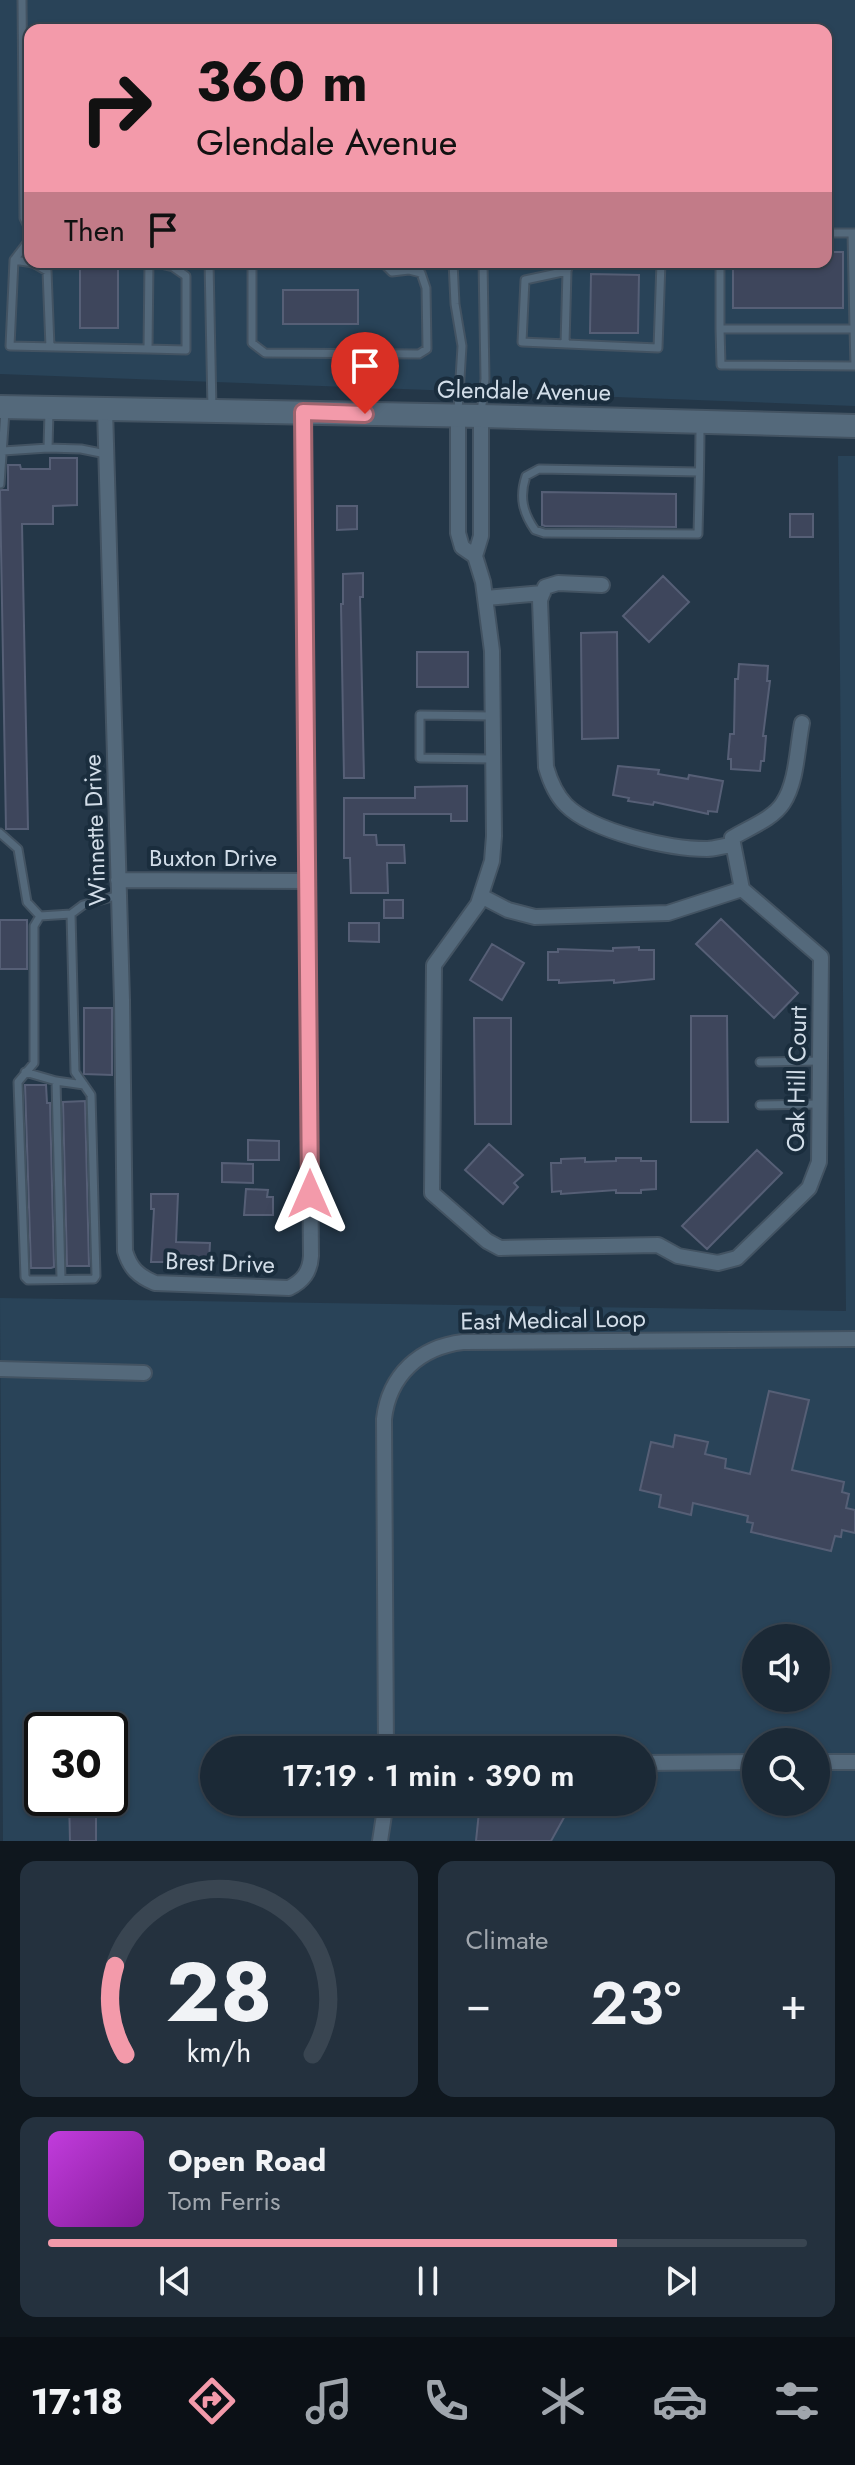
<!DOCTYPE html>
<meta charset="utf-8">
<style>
:root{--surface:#1b2936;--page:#24313e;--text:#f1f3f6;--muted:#a0a6ad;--line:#394551;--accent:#f39aaa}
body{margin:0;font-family:Jost,sans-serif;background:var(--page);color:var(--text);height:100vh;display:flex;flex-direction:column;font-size:30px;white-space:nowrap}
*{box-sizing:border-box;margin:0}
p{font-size:26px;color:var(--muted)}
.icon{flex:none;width:44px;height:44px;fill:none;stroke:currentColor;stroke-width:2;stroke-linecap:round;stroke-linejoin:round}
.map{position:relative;height:1841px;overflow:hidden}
.side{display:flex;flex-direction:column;gap:20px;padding:20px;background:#0f171e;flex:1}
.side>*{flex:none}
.hud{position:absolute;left:24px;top:24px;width:808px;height:244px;border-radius:16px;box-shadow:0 2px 6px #0004,0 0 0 2px var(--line);background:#f39aaa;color:#111;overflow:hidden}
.controls{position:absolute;left:742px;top:1624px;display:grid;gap:16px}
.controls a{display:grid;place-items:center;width:88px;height:88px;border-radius:50%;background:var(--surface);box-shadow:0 2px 6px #0004,0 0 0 2px var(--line);font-size:40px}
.speed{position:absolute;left:24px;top:1712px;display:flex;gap:16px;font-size:40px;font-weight:700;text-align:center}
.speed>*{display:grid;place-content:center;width:104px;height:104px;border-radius:50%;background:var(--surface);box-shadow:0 2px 6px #0004,0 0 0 2px var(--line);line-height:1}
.speed .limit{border:4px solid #111;border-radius:12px;background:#fff;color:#111}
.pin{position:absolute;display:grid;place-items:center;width:68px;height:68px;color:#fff;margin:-82px -34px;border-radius:50% 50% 50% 0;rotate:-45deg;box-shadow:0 0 8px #0007}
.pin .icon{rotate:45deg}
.me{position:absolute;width:88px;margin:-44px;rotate:0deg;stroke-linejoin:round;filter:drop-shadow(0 0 6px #0008)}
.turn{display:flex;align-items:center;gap:28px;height:168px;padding:0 40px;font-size:36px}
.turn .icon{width:104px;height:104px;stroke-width:2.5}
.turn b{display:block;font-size:56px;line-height:68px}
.then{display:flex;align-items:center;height:76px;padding:0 40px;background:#0003;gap:16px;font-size:30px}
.big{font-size:60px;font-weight:600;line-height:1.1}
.side .card{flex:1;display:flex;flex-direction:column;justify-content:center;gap:12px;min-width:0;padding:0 28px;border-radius:16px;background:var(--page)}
.side .dial{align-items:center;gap:0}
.dial svg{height:208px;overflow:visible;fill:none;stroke:var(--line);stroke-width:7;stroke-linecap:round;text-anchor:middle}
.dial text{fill:var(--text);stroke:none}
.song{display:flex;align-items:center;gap:24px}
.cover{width:96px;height:96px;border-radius:12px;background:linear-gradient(135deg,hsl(290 70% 55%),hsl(290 70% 35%))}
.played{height:8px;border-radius:4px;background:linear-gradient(90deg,var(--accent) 75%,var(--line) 75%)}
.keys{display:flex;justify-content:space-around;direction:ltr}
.heat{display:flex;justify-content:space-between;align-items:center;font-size:44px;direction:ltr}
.side .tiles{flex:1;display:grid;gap:20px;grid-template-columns:1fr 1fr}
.card:last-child{grid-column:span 2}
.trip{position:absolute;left:200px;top:1736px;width:456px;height:80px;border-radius:40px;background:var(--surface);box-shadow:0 2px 6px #0004,0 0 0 2px var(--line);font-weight:600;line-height:80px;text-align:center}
.menu{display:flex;height:128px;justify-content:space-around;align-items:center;background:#0b1016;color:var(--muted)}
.menu .icon{width:56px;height:56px}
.menu .active{color:var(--accent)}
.menu b{font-size:36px;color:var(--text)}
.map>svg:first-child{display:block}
</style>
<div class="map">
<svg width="855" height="1841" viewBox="0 0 855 1841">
<rect width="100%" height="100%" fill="#243748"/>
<path fill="#294358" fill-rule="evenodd" d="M 0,0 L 855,0 L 855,406 L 0,374 ZM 30,30 L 826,30 L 826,262 L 30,262 Z
M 838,456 L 855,456 L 855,1841 L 3,1841 L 0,1298 L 846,1311 ZM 756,1638 L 816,1638 L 816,1698 L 756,1698 ZM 42,1730 L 110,1730 L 110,1798 L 42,1798 ZM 756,1742 L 816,1742 L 816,1802 L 756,1802 ZM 214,1750 L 642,1750 L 642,1802 L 214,1802 Z"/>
<path fill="#3e465c" stroke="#565f76" stroke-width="2" d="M 826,252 L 843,252 L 843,308 L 733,308 L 733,264 L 826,262 Z
M 80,269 L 118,269 L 118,328 L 80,328 Z
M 591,274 L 639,275 L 638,333 L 590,333 Z
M 283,290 L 358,290 L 358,324 L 283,324 Z
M 50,458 L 77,458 L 77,505 L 53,506 L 53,524 L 22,524 L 28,829 L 6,829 L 0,490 L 8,490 L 8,465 L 20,465 L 21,469 L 50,469 Z
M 542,492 L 676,494 L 676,527 L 545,526 L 542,525 Z
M 337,506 L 357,506 L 357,529 L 337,530 Z
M 790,514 L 813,514 L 813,537 L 790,537 Z
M 363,573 L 363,597 L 360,597 L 364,778 L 344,778 L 341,604 L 343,604 L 343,574 Z
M 663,576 L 689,602 L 649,642 L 623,616 Z
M 617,632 L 618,738 L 582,739 L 581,633 Z
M 417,652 L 468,652 L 468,687 L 417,687 Z
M 739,664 L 768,666 L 767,681 L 770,681 L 763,736 L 766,736 L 764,761 L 761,761 L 760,771 L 731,769 L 731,759 L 728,759 L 730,734 L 734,734 L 735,679 L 738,679 Z
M 618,766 L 659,770 L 658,774 L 688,779 L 689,775 L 723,781 L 717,812 L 708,811 L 708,814 L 654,802 L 653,805 L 628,801 L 629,798 L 613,795 Z
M 467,786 L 467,821 L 451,821 L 451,814 L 364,814 L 364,835 L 376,835 L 377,845 L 404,845 L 405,863 L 387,863 L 388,893 L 351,893 L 350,858 L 344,858 L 344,798 L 415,798 L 415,787 Z
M 384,900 L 403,900 L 403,918 L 384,918 Z
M 721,919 L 798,993 L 774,1018 L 696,944 Z
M 0,920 L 27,920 L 27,969 L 0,969 Z
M 349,923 L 379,923 L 379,942 L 349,941 Z
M 492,944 L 524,963 L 502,1000 L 470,980 Z
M 639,947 L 639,950 L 654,950 L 654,979 L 614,983 L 614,980 L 559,983 L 559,980 L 548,980 L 548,952 L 558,952 L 558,949 L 613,951 L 613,948 Z
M 84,1008 L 112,1008 L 112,1075 L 84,1074 Z
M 691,1016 L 727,1016 L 728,1122 L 691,1122 Z
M 474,1018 L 511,1018 L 511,1124 L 475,1124 Z
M 25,1085 L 46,1085 L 47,1103 L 50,1103 L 54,1267 L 51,1268 L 31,1268 Z
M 85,1101 L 89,1266 L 67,1266 L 63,1102 Z
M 248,1140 L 279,1141 L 279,1160 L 248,1160 Z
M 489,1144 L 523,1175 L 514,1183 L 518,1187 L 503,1204 L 465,1170 Z
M 757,1150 L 782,1173 L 707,1249 L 682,1226 Z
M 585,1158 L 585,1162 L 616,1161 L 616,1158 L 641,1158 L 641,1161 L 656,1161 L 656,1189 L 641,1190 L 641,1193 L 616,1193 L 616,1190 L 561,1194 L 561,1191 L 552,1192 L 551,1163 L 561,1163 L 561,1159 Z
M 222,1163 L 253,1164 L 253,1183 L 222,1182 Z
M 246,1189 L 268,1190 L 267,1197 L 273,1197 L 273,1215 L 244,1215 Z
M 151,1194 L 178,1194 L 176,1242 L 210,1243 L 209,1262 L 151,1262 L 154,1209 L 151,1209 Z
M 769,1391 L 809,1400 L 792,1470 L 844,1482 L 842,1492 L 849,1494 L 846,1508 L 855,1510 L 855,1533 L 842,1530 L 841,1537 L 835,1536 L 831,1551 L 751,1532 L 753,1523 L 747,1522 L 748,1516 L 693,1503 L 691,1515 L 659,1507 L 661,1495 L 640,1490 L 651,1442 L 673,1447 L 675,1435 L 708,1442 L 705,1454 L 726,1459 L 725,1468 L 750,1474 Z
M 69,1798 L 96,1798 L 96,1841 L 70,1841 Z
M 480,1802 L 567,1802 L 567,1812 L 551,1841 L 476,1841 Z"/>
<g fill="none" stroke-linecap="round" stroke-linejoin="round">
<defs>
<path id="service" d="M 22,0 L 24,218 L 30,231
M 826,233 L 855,233
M 852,233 L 854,329
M 30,239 L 14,260 L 10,346 L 148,349 L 149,262
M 14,260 L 33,263 L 47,271 L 50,347
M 209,262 L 212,409
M 252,262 L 252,343 L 265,353 L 419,354 L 427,349 L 426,288 L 421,273 L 409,270 L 392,272 L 382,262
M 453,262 L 455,304 L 462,346 L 458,411
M 570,262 L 567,271 L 525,280 L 522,342 L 658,348 L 661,262
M 570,262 L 661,263
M 720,329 L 854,329 L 855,366 L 721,365 Z
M 720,329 L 720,262
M 565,344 L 567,271
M 148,349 L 186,350 L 186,276 L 173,267 L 152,262
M 481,413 L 485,379 L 483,262
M 48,448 L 81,449 L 106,454
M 3,451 L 48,448 L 49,412
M 699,472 L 539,469 L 526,476 C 519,497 523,513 535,530 L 544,533 L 698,534 C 699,497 700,460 700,423
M 0,484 L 5,411
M 492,716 L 420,715 L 420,758 L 492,759
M 0,833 L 18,849 L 27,902 L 40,916
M 71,914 L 40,916 L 34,926 L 34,1063 L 18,1082 L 25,1277 L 28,1280 L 94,1279 L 96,1276 L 91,1095 L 75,1072 L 71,914 L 83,905 L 119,895
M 760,1062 L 820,1061
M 25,1072 L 56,1081 L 84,1085
M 56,1081 L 61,1279
M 760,1105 L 819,1104"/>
<path id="minor" d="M 105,409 L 122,1000 L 125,1251 C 130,1268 138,1276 155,1283 L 289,1288 C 303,1281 310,1272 311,1256 L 303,412
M 458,415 L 458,533 L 462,547 L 475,556 L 483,582 L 492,651 L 494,836 L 492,861 L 478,904 L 434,965 L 432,1193 L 487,1241 L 500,1248 L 658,1245 L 678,1256 L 718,1263 L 737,1258 L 809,1188 L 819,1162 L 821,957 L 742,889
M 475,556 L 481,536 L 481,416
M 602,585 L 558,583 L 545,587 L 540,600 L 546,767 C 550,781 556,795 566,805 C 593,832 670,849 707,849 C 714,849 723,846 731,845
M 486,598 L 543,593
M 118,880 L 308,881
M 481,896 L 508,910 L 535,917 L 668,913 L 742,889 L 732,838 C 748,828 773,819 783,803 C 797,782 797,748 802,723
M 0,1369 L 144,1373
M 386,1750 L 384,1419 C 389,1375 420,1347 463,1342 L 855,1339
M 816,1762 L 855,1762
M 642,1763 L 756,1762
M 380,1841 L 386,1802"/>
<path id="secondary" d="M 0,407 L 481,416 L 855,426"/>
</defs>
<use href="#service" stroke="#435362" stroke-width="11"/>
<use href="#minor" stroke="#435362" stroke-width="18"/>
<use href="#secondary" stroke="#435362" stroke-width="26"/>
<use href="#service" stroke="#54697b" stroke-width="7"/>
<use href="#minor" stroke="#54697b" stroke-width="14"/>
<use href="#secondary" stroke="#54697b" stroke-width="22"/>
</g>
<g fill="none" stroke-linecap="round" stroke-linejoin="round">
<defs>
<path id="route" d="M 310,1194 L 303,412 L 365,414"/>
</defs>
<use href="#route" stroke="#9e646e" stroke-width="20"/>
<use href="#route" stroke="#f39aaa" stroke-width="14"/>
</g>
<g text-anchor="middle" stroke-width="8" stroke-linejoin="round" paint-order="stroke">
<g font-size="24" fill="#d2dde8" stroke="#1a2d3d">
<text transform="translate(524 391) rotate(1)" y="8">Glendale Avenue</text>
<text transform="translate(95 830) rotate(-92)" y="8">Winnette Drive</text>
<text x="213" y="866">Buxton Drive</text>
<text transform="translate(797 1079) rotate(-89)" y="8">Oak Hill Court</text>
<text transform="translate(220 1263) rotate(2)" y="8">Brest Drive</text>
<text transform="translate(553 1320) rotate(-1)" y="8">East Medical Loop</text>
</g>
</g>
</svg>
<div class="controls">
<a><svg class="icon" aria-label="sound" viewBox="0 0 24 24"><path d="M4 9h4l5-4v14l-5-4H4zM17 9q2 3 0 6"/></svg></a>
<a><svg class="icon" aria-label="search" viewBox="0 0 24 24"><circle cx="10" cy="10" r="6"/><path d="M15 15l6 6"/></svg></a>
</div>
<div class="speed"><div class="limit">30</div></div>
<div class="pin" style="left:365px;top:414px;background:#d93025"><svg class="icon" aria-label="arrive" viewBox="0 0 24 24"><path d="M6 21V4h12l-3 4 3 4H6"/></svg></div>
<svg class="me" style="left:310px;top:1194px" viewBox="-20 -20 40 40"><path d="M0-17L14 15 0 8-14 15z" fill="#f39aaa" stroke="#fff" stroke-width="4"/></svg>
<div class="trip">17:19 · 1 min · 390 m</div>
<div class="hud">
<div class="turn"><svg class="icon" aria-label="right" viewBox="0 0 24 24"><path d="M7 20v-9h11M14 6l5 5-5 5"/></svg><div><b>360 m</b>Glendale Avenue</div></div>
<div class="then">Then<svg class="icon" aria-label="arrive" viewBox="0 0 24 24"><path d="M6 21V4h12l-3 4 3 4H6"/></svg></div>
</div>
</div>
<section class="side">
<div class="tiles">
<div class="card dial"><svg viewBox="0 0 100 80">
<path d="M14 69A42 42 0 1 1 86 69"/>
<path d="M14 69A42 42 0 0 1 10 35" stroke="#f39aaa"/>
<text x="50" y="56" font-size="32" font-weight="700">28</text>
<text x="50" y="72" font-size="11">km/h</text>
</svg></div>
<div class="card"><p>Climate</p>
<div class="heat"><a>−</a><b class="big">23°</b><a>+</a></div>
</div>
<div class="card">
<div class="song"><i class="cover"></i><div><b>Open Road</b><p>Tom Ferris</p></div></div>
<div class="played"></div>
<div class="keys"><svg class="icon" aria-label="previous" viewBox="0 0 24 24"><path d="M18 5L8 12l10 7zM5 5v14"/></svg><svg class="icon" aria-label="pause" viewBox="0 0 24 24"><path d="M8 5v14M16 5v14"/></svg><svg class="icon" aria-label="next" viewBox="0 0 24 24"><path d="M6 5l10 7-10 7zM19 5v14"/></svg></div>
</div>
</div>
</section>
<nav class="menu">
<b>17:18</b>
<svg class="icon active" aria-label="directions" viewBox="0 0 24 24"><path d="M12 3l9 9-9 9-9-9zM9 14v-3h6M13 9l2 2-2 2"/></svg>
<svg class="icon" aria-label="music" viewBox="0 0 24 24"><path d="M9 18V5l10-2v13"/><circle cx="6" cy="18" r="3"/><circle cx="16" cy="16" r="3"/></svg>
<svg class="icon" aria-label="phone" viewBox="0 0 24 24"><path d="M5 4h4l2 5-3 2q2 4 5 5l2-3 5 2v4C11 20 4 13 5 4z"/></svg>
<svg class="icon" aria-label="climate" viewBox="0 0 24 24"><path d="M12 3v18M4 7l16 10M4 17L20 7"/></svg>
<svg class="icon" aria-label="car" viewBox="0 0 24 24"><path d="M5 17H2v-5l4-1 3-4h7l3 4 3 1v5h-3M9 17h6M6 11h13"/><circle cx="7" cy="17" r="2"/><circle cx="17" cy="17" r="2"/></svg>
<svg class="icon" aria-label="filters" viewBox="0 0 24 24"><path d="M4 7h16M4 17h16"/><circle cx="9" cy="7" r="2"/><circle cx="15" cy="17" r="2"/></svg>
</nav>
